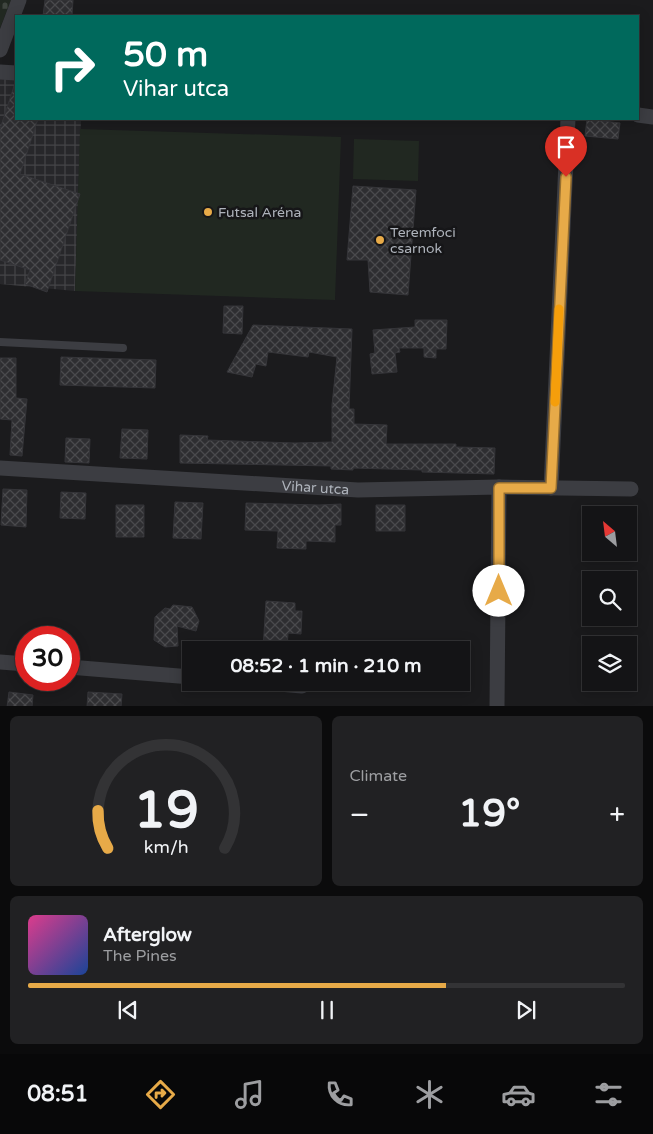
<!DOCTYPE html>
<meta charset="utf-8">
<style>
:root{--surface:#141416;--page:#212123;--text:#f1f3f6;--muted:#9d9ea1;--line:#333335;--accent:#e7aa48}
body{margin:0;font-family:"Varela Round",sans-serif;background:var(--page);color:var(--text);height:100vh;display:flex;flex-direction:column;font-size:19px;white-space:nowrap}
*{box-sizing:border-box;margin:0}
p{font-size:16px;color:var(--muted)}
.icon{flex:none;width:28px;height:28px;fill:none;stroke:currentColor;stroke-width:2;stroke-linecap:round;stroke-linejoin:round}
.map{position:relative;height:706px;overflow:hidden}
.side{display:flex;flex-direction:column;gap:10px;padding:10px;background:#0b0b0c;flex:1}
.side>*{flex:none}
.guide{position:absolute;left:15px;top:15px;width:624px;height:105px;border-radius:0px;box-shadow:0 2px 12px #0003,0 0 0 1px var(--line);background:#00695c;color:#fff;overflow:hidden}
.needle{width:32px;rotate:332deg}
.fabs{position:absolute;left:582px;top:506px;display:grid;gap:10px}
.fabs a{display:grid;place-items:center;width:55px;height:55px;border-radius:0px;background:var(--surface);box-shadow:0 2px 12px #0003,0 0 0 1px var(--line);font-size:25px}
.speed{position:absolute;left:15px;top:626px;display:flex;gap:10px;font-size:25px;font-weight:700;text-align:center}
.speed>*{display:grid;place-content:center;width:65px;height:65px;border-radius:50%;background:var(--surface);box-shadow:0 2px 12px #0003,0 0 0 1px var(--line);line-height:1}
.speed .limit{border:8px solid #d22;background:#fff;color:#111}
.pin{position:absolute;display:grid;place-items:center;width:42px;height:42px;color:#fff;margin:-51px -21px;border-radius:50% 50% 50% 0;rotate:-45deg;box-shadow:0 0 5px #0007}
.pin .icon{rotate:45deg}
.me{position:absolute;width:55px;margin:-28px;rotate:0deg;stroke-linejoin:round;filter:drop-shadow(0 0 4px #0008)}
.turn{display:flex;align-items:center;gap:18px;height:105px;padding:0 25px;font-size:22px}
.turn .icon{width:65px;height:65px;stroke-width:2.5}
.turn b{display:block;font-size:35px;line-height:42px}
.big{font-size:38px;font-weight:800;line-height:1.1}
.side .card{flex:1;display:flex;flex-direction:column;justify-content:center;gap:8px;min-width:0;padding:0 18px;border-radius:8px;background:var(--page)}
.side .dial{align-items:center;gap:0}
.dial svg{height:130px;overflow:visible;fill:none;stroke:var(--line);stroke-width:7;stroke-linecap:round;text-anchor:middle}
.dial text{fill:var(--text);stroke:none}
.song{display:flex;align-items:center;gap:15px}
.cover{width:60px;height:60px;border-radius:8px;background:linear-gradient(135deg,hsl(330 70% 55%),hsl(220 70% 35%))}
.played{height:5px;border-radius:2px;background:linear-gradient(90deg,var(--accent) 70%,var(--line) 70%)}
.keys{display:flex;justify-content:space-around;direction:ltr}
.heat{display:flex;justify-content:space-between;align-items:center;font-size:28px;direction:ltr}
.side .tiles{flex:1;display:grid;gap:10px;grid-template-columns:1fr 1fr}
.card:last-child{grid-column:span 2}
.trip{position:absolute;left:182px;top:641px;width:288px;height:50px;border-radius:0px;background:var(--surface);box-shadow:0 2px 12px #0003,0 0 0 1px var(--line);font-weight:800;line-height:50px;text-align:center}
.menu{display:flex;height:80px;justify-content:space-around;align-items:center;background:#080809;color:var(--muted)}
.menu .icon{width:35px;height:35px}
.menu .selected{color:var(--accent)}
.menu b{font-size:22px;color:var(--text)}
.map>svg:first-child{display:block}
</style>
<div class="map">
<svg width="653" height="707" viewBox="0 0 653 707">
<defs>
<pattern id="industrial-grid" width="8" height="8" patternUnits="userSpaceOnUse" patternTransform="scale(1.25)"><rect width="8" height="8" fill="#27272a"/><path d="M0 4h8M4 0v8" fill="none" stroke="#444447"/></pattern>
<pattern id="cemetery-stones" width="16" height="16" patternUnits="userSpaceOnUse" patternTransform="scale(1.25)"><rect width="16" height="16" fill="#212821"/><path d="M2 7V4a2 2 0 0 1 4 0v3zM10 15v-3a2 2 0 0 1 4 0v3z" fill="#3f453f"/></pattern>
<pattern id="building-cross-hatch" width="8" height="8" patternUnits="userSpaceOnUse" patternTransform="scale(1.25)"><rect width="8" height="8" fill="#2e2e31"/><path d="M0 0l8 8M0 8l8-8" fill="none" stroke="#4a4a4d"/></pattern>
</defs>
<rect width="100%" height="100%" fill="#1b1b1d"/>
<path fill="url(#industrial-grid)" d="M 0,72 L 16,73 L 16,119 L 81,119 L 75,291 L 0,284 Z"/>
<path fill="url(#cemetery-stones)" d="M 0,0 L 11,0 L 0,28 Z"/>
<path fill="#212821" d="M 80,129 L 341,137 L 335,300 L 75,291 Z
M 354,139 L 419,141 L 418,181 L 353,179 Z"/>
<path fill="url(#building-cross-hatch)" stroke="#353539" d="M 45,0 L 73,0 L 72,16 L 43,16 Z
M 14,86 L 16,87 L 16,119 L 38,119 L 20,174 L 80,194 L 47,292 L 25,284 L 30,270 L 0,260 L 0,129 Z
M 587,119 L 620,123 L 618,139 L 585,136 Z
M 353,186 L 416,190 L 408,295 L 370,292 L 368,260 L 347,260 Z
M 224,306 L 243,306 L 242,334 L 223,333 Z
M 415,320 L 447,320 L 446,349 L 436,349 L 436,358 L 424,357 L 424,348 L 399,348 L 400,352 L 395,353 L 397,372 L 372,374 L 370,354 L 375,353 L 373,330 L 415,327 Z
M 253,325 L 352,329 L 349,409 L 354,409 L 354,424 L 387,425 L 386,444 L 456,444 L 456,447 L 495,448 L 494,474 L 422,472 L 422,470 L 353,468 L 353,470 L 331,469 L 331,466 L 180,463 L 180,435 L 208,436 L 207,440 L 295,443 L 332,442 L 332,405 L 337,357 L 309,352 L 308,357 L 268,352 L 266,366 L 256,364 L 252,377 L 227,372 Z
M 61,357 L 156,360 L 155,388 L 60,385 Z
M 0,358 L 16,358 L 16,398 L 27,399 L 22,456 L 10,455 L 12,420 L 0,419 Z
M 122,429 L 148,430 L 147,459 L 120,458 Z
M 66,438 L 90,439 L 89,463 L 65,462 Z
M 3,489 L 27,490 L 26,527 L 1,525 Z
M 61,492 L 86,493 L 85,519 L 60,518 Z
M 175,502 L 203,503 L 201,539 L 173,538 Z
M 246,503 L 319,505 L 341,504 L 341,525 L 335,525 L 335,542 L 306,541 L 306,549 L 277,548 L 278,531 L 245,530 Z
M 116,505 L 144,505 L 144,537 L 116,537 Z
M 376,505 L 405,505 L 405,531 L 376,531 Z
M 266,601 L 295,603 L 295,611 L 302,611 L 301,634 L 288,633 L 287,650 L 263,650 Z
M 173,605 L 192,607 L 199,621 L 196,631 L 177,626 L 178,646 L 165,647 L 154,640 L 155,617 L 165,608 L 170,609 Z
M 9,692 L 33,695 L 32,707 L 7,707 Z
M 88,692 L 122,694 L 121,707 L 87,707 Z"/>
<g fill="none" stroke-linecap="round" stroke-linejoin="round">
<path stroke="#3c3d42" stroke-width="8" d="M 0,342 L 123,348"/>
<g stroke="#3c3d42" stroke-width="15">
<path d="M 0,50 L 19,0"/>
<path d="M 0,72 L 16,73"/>
<path d="M 638,115 L 653,117"/>
<path id="s1" d="M 0,468 L 358,490 L 499,487 L 631,489"/>
<path d="M 551,488 L 568,119"/>
<path d="M 0,662 L 26,664"/>
<path d="M 69,667 L 191,677"/>
<path d="M 256,682 L 302,686"/>
<path d="M 497,707 L 499,487"/>
</g>
</g>
<g fill="none" stroke-linecap="round" stroke-linejoin="round">
<defs>
<path id="route" d="M 499,591 L 499,488 L 551,488 L 566,177"/>
</defs>
<use href="#route" stroke="#966e2f" stroke-width="12"/>
<use href="#route" stroke="#e7aa48" stroke-width="9"/>
<path stroke="#f59e0b" stroke-width="9" d="M 555,402 L 559,309"/>
</g>
<g fill="#e7aa48" stroke="#161618" stroke-width="2">
<circle cx="208" cy="212" r="5"/>
<circle cx="380" cy="240" r="5"/>
</g>
<g text-anchor="middle" stroke-width="5" stroke-linejoin="round" paint-order="stroke">
<g font-size="14" fill="#aeb3bb" stroke="#161618" text-anchor="start">
<text x="218" y="217">Futsal Aréna</text>
<text x="390" y="237">Teremfoci<tspan x="390" dy="16">csarnok</tspan></text>
</g>
<g font-size="14" fill="#aeb3bb" stroke="#161618">
<text dy="5" stroke="none"><textPath href="#s1" startOffset="316">Vihar utca</textPath></text>
</g>
</g>
</svg>
<div class="fabs">
<a><svg class="needle" viewBox="-14 -14 28 28"><path d="M0-13l5 13h-10z" fill="#e53935"/><path d="M0 13l5-13h-10z" fill="#9d9ea1"/></svg></a>
<a><svg class="icon" aria-label="search" viewBox="0 0 24 24"><circle cx="10" cy="10" r="6"/><path d="M15 15l6 6"/></svg></a>
<a><svg class="icon" aria-label="layers" viewBox="0 0 24 24"><path d="M12 4l9 5-9 5-9-5zM3 14l9 5 9-5"/></svg></a>
</div>
<div class="speed"><div class="limit">30</div></div>
<div class="pin" style="left:566px;top:177px;background:#d93025"><svg class="icon" aria-label="arrive" viewBox="0 0 24 24"><path d="M6 21V4h12l-3 4 3 4H6"/></svg></div>
<svg class="me" style="left:499px;top:591px" viewBox="-20 -20 40 40"><circle r="19" fill="#fff"/><path d="M0-13L10 11 0 6-10 11z" fill="#e7aa48"/></svg>
<div class="trip">08:52 · 1 min · 210 m</div>
<div class="guide">
<div class="turn"><svg class="icon" aria-label="right" viewBox="0 0 24 24"><path d="M7 20v-9h11M14 6l5 5-5 5"/></svg><div><b>50 m</b>Vihar utca</div></div>
</div>
</div>
<section class="side">
<div class="tiles">
<div class="card dial"><svg viewBox="0 0 100 80">
<path d="M14 69A42 42 0 1 1 86 69"/>
<path d="M14 69A42 42 0 0 1 8 46" stroke="#e7aa48"/>
<text x="50" y="56" font-size="32" font-weight="700">19</text>
<text x="50" y="72" font-size="11">km/h</text>
</svg></div>
<div class="card"><p>Climate</p>
<div class="heat"><a>−</a><b class="big">19°</b><a>+</a></div>
</div>
<div class="card">
<div class="song"><i class="cover"></i><div><b>Afterglow</b><p>The Pines</p></div></div>
<div class="played"></div>
<div class="keys"><svg class="icon" aria-label="previous" viewBox="0 0 24 24"><path d="M18 5L8 12l10 7zM5 5v14"/></svg><svg class="icon" aria-label="pause" viewBox="0 0 24 24"><path d="M8 5v14M16 5v14"/></svg><svg class="icon" aria-label="next" viewBox="0 0 24 24"><path d="M6 5l10 7-10 7zM19 5v14"/></svg></div>
</div>
</div>
</section>
<nav class="menu">
<b>08:51</b>
<svg class="icon selected" aria-label="directions" viewBox="0 0 24 24"><path d="M12 3l9 9-9 9-9-9zM9 14v-3h6M13 9l2 2-2 2"/></svg>
<svg class="icon" aria-label="music" viewBox="0 0 24 24"><path d="M9 18V5l10-2v13"/><circle cx="6" cy="18" r="3"/><circle cx="16" cy="16" r="3"/></svg>
<svg class="icon" aria-label="phone" viewBox="0 0 24 24"><path d="M5 4h4l2 5-3 2q2 4 5 5l2-3 5 2v4C11 20 4 13 5 4z"/></svg>
<svg class="icon" aria-label="climate" viewBox="0 0 24 24"><path d="M12 3v18M4 7l16 10M4 17L20 7"/></svg>
<svg class="icon" aria-label="car" viewBox="0 0 24 24"><path d="M5 17H2v-5l4-1 3-4h7l3 4 3 1v5h-3M9 17h6M6 11h13"/><circle cx="7" cy="17" r="2"/><circle cx="17" cy="17" r="2"/></svg>
<svg class="icon" aria-label="filters" viewBox="0 0 24 24"><path d="M4 7h16M4 17h16"/><circle cx="9" cy="7" r="2"/><circle cx="15" cy="17" r="2"/></svg>
</nav>
